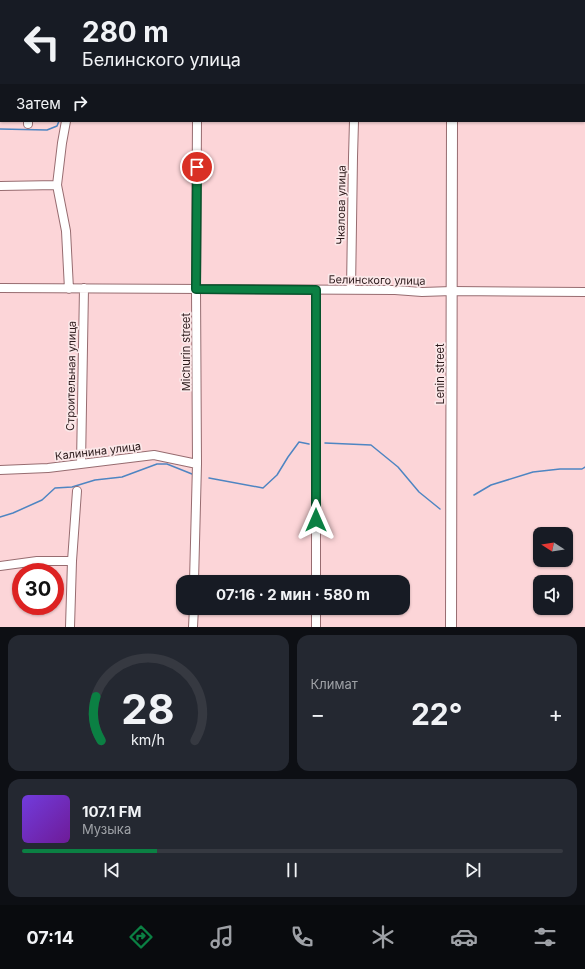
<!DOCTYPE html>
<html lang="ru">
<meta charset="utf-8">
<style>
:root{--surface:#171b24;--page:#242831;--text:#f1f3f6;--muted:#9ea1a6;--line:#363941;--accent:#0b8043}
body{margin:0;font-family:Inter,sans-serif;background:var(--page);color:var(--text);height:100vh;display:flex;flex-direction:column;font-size:15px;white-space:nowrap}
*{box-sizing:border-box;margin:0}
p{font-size:13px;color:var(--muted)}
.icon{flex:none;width:22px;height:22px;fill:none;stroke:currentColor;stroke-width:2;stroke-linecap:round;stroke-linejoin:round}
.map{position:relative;height:627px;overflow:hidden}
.drawer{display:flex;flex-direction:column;gap:8px;padding:8px;background:#0d0f14;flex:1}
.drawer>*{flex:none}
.guide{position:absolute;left:0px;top:0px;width:585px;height:122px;box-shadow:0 1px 3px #0004;background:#171b24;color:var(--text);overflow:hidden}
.needle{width:26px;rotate:282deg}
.controls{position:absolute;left:533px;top:527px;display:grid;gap:8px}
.controls a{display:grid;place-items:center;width:40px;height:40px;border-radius:8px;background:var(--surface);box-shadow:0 1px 3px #0004;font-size:20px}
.speed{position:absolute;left:12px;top:563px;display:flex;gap:8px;font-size:20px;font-weight:700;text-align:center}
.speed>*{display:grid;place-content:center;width:52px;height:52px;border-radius:50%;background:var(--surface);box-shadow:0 1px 3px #0004;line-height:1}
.speed .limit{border:6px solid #d22;background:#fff;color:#111}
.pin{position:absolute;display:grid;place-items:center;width:34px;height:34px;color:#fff;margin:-17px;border:2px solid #fff;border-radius:50%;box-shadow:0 1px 4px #0007}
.me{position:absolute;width:44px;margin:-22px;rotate:0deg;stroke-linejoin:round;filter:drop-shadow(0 0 3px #0008)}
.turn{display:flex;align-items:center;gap:14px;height:84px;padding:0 16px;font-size:18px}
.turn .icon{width:52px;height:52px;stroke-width:2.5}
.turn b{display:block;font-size:28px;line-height:34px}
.then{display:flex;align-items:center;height:38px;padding:0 16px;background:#0003;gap:8px;font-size:15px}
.big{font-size:30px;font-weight:700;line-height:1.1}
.drawer .card{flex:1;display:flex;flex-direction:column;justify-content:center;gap:6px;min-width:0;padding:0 14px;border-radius:12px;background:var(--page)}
.drawer .dial{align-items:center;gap:0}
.dial svg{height:104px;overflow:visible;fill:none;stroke:var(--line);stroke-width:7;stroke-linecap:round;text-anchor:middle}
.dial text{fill:var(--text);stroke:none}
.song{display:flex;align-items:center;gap:12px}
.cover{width:48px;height:48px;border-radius:6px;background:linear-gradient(135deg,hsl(260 70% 55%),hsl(280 70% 35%))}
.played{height:4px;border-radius:2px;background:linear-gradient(90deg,var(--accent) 25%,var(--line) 25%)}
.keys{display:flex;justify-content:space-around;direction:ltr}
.heat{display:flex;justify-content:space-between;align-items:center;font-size:22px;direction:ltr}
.drawer .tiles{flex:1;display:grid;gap:8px;grid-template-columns:1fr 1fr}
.card:last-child{grid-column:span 2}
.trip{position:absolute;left:176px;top:575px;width:234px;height:40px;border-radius:12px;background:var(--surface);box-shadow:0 1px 3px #0004;font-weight:700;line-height:40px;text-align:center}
.menu{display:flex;height:64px;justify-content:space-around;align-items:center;background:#090b0e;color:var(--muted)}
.menu .icon{width:28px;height:28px}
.menu .selected{color:var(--accent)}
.menu b{font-size:18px;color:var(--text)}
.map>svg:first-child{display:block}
</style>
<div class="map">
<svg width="585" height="627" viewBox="0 0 585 627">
<rect width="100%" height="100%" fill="#fcd5d8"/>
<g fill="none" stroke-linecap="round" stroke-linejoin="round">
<path stroke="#4e85c2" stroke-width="1.5" d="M 0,129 L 47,130 L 57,126 L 59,121
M 325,443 L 371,445 L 398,467 L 419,492 L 440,509
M 209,478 L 263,488 L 277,475 L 288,457 L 299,442 L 309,444
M 474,495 L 491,485 L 533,472 L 560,469 L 582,469 L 585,467
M 0,517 L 13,513 L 42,500 L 55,488 L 72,487 L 95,480 L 122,477 L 157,464 L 167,464 L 192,474"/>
<defs>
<path id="minor" d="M 31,1 L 31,0
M 106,1 L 106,0
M 198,1 L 198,0
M 360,1 L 360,0
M 556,1 L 556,0
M 28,124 L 28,121
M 57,185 L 62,143 L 66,121
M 0,186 L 57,185 L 66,231 L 69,289
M 0,288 L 395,290 L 422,292 L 452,291 L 585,292
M 316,290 L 316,582
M 351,290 L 353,157 L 354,121
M 81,464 L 84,288
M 0,470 L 48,468 L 154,455 L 197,464
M 0,566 L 37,561 L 72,561
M 194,582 L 197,464 L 196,289 L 197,121
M 316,608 L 316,627
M 70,627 L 72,561 L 77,491
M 193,627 L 194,608"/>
<path id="major" d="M 452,1 L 452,0
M 451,627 L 452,121"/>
</defs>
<use href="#minor" stroke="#976c70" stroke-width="10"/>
<use href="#major" stroke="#976c70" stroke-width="12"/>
<use href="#minor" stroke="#fff" stroke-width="8"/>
<use href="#major" stroke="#fff" stroke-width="10"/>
</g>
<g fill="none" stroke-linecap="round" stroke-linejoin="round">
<defs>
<path id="route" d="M 197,167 L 196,289 L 316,290 L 316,520"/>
</defs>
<use href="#route" stroke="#07532c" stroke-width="10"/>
<use href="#route" stroke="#0b8043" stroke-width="7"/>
</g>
<g text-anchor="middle" stroke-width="3.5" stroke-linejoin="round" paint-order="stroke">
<g font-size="11" fill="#2b1a1b" stroke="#fbe8e9">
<text transform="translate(341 205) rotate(-89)" y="4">Чкалова улица</text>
<text transform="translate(377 280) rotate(1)" y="4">Белинского улица</text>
<text transform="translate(186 352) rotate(-90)" y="4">Michurin street</text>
<text transform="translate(440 374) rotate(-90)" y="4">Lenin street</text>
<text transform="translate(71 376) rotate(-89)" y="4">Строительная улица</text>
<text transform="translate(98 451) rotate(-7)" y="4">Калинина улица</text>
</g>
</g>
</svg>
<div class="controls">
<a><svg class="needle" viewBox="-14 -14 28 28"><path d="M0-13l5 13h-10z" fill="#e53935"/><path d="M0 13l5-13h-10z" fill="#9ea1a6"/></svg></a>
<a><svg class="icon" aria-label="sound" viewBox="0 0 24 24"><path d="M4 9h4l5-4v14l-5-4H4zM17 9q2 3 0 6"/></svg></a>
</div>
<div class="speed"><div class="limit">30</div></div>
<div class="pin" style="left:197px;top:167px;background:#d93025"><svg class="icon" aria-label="arrive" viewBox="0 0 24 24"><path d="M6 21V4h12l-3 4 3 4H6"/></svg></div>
<svg class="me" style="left:316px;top:520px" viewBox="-20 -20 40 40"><path d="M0-17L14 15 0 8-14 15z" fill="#0b8043" stroke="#fff" stroke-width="4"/></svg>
<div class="trip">07:16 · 2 мин · 580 m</div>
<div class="guide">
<div class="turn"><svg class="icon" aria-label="left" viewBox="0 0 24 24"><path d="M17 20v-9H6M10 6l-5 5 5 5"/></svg><div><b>280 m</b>Белинского улица</div></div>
<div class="then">Затем<svg class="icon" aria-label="right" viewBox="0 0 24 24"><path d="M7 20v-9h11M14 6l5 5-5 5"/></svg></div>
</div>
</div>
<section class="drawer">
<div class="tiles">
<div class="card dial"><svg viewBox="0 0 100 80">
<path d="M14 69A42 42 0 1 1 86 69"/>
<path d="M14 69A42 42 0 0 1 10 35" stroke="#0b8043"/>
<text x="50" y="56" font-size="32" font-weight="700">28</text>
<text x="50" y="72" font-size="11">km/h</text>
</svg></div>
<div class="card"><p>Климат</p>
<div class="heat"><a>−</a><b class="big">22°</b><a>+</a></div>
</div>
<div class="card">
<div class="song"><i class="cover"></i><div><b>107.1 FM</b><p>Музыка</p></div></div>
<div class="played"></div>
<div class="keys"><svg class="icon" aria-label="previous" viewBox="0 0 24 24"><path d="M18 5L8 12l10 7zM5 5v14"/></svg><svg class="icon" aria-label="pause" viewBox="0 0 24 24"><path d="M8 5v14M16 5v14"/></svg><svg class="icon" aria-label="next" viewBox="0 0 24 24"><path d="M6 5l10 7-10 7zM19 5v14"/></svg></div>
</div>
</div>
</section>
<nav class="menu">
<b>07:14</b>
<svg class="icon selected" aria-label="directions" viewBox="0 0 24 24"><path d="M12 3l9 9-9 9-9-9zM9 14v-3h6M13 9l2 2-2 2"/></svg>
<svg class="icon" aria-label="music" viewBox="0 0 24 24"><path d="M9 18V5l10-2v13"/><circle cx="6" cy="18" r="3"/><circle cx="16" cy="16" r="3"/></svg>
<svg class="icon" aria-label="phone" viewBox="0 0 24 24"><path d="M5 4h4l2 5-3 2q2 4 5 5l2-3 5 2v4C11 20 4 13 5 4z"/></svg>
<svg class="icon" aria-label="climate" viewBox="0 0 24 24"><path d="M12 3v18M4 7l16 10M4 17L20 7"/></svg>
<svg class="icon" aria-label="car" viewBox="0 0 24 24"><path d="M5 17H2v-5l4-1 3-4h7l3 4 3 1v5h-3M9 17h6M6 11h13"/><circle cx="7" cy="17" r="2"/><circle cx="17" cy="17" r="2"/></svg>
<svg class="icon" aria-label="filters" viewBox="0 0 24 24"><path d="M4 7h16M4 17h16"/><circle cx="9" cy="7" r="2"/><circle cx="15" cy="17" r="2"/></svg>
</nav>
